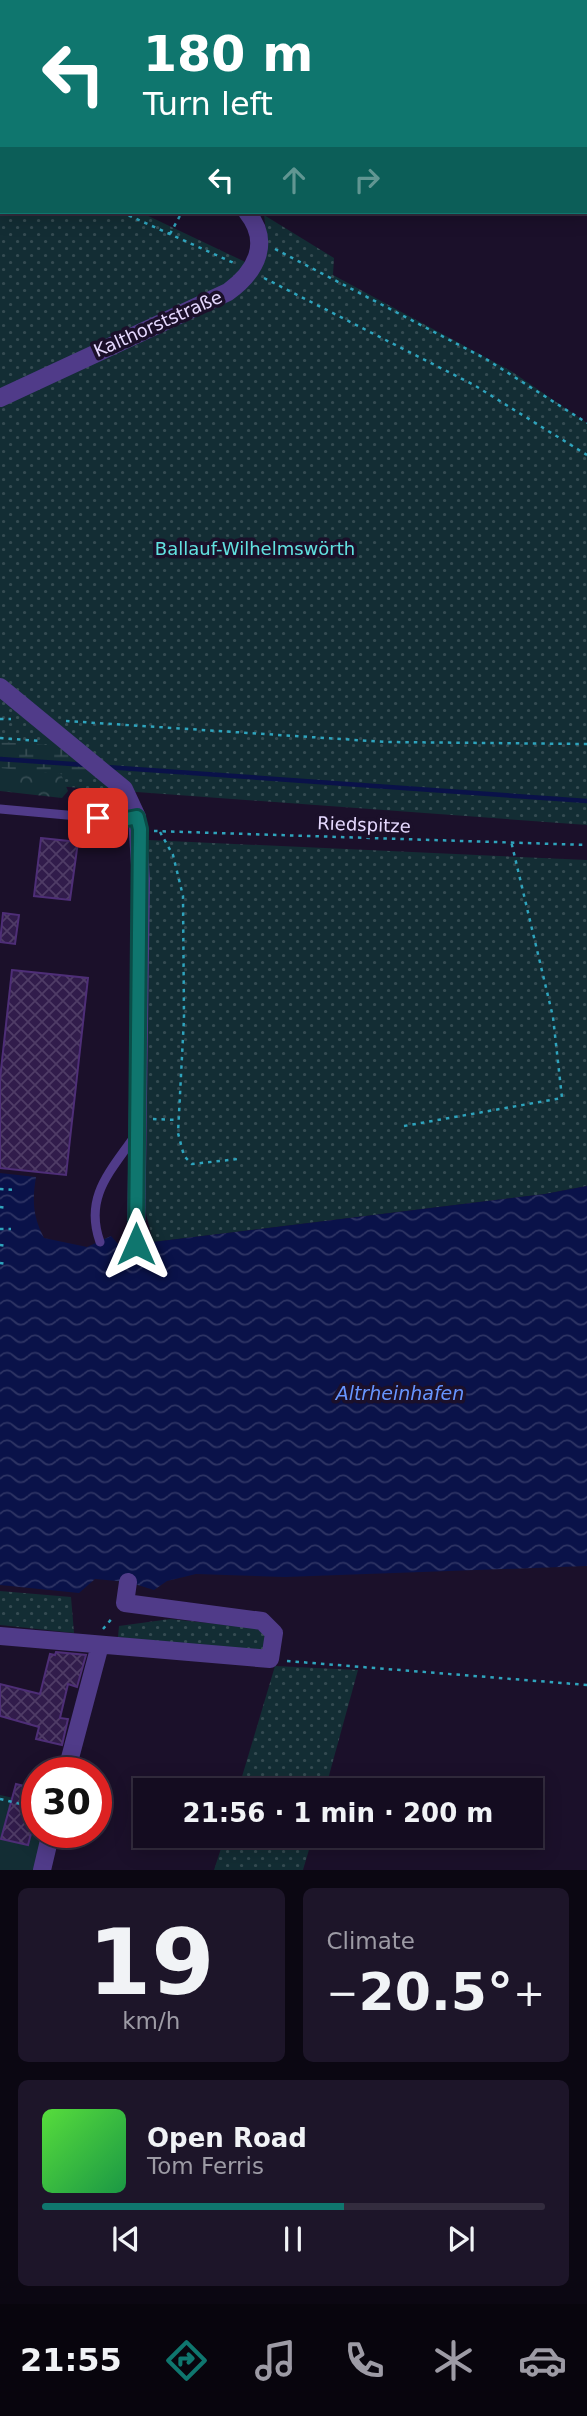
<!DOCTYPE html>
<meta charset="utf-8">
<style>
:root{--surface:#140c20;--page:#1d1529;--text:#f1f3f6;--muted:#9d9ba5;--line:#332c3e;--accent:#0f766e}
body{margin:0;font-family:"DejaVu Sans",sans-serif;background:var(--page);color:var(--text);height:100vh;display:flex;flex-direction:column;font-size:26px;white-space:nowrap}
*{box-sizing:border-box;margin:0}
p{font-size:23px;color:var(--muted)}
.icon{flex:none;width:38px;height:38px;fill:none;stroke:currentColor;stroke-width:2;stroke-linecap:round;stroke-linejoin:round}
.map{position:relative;height:1870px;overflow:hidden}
.panel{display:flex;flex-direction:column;gap:18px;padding:18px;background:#0b0712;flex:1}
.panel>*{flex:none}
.guide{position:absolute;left:0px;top:0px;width:588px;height:214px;box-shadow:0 4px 18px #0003,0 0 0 2px var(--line);background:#0f766e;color:#fff;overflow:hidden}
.speed{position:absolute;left:21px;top:1757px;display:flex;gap:14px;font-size:35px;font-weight:700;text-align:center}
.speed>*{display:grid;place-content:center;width:91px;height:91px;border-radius:50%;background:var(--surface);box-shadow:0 4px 18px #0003,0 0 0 2px var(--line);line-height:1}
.speed .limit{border:10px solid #d22;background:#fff;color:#111}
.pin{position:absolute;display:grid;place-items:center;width:60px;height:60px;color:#fff;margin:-30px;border-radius:14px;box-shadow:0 4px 10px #0006}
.me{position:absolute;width:77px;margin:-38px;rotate:0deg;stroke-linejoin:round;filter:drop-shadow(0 0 5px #0008)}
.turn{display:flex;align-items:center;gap:24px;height:147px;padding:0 28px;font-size:32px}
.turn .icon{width:91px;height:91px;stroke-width:2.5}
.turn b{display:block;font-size:49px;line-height:60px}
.lanes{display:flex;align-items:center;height:66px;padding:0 28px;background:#0003;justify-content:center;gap:35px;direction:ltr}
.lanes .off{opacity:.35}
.big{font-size:52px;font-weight:700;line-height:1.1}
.panel .card{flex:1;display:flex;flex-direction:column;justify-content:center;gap:10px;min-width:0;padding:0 24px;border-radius:10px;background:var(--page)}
.panel .dial{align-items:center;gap:0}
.dial b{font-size:91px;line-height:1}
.song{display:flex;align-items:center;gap:21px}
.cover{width:84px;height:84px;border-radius:10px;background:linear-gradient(135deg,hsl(110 70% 55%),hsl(140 70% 35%))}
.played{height:7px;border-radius:4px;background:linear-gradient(90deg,var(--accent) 60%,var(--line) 60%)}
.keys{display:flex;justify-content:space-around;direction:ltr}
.heat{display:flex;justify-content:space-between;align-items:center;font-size:38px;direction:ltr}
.panel .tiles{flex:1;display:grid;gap:18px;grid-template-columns:1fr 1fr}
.card:last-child{grid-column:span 2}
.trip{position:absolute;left:133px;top:1778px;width:410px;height:70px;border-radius:0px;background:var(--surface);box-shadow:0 4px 18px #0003,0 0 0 2px var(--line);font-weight:700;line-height:70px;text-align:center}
.tabs{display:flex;height:112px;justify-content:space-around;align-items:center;background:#08050d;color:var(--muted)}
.tabs .icon{width:49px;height:49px}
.tabs .current{color:var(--accent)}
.tabs b{font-size:32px;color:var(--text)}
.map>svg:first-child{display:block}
</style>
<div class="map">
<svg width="587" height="1870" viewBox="0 0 587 1870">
<defs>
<pattern id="green-dots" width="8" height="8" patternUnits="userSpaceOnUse" patternTransform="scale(1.75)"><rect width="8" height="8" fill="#132d34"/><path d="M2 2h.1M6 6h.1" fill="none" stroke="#354b52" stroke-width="1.8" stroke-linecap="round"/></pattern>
<pattern id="forest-crowns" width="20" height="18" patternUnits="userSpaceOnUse" patternTransform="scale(1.75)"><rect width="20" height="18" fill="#132d34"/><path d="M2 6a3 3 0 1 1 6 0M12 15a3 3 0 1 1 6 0" fill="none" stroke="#354b52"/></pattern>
<pattern id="wetland-marsh" width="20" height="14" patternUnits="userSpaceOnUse" patternTransform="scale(1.75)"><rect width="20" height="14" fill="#132d34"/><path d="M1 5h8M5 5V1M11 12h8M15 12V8" fill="none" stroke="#354b52"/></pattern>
<pattern id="water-waves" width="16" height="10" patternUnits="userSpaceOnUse" patternTransform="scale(1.75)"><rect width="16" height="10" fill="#0a1249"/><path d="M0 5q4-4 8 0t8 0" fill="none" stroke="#2e3464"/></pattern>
<pattern id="building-cross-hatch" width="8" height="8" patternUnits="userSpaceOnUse" patternTransform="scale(1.75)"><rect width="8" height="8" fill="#311c4b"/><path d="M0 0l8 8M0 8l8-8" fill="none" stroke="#4f3c66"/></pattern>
</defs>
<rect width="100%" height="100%" fill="#1b102a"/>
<path fill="url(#green-dots)" d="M 0,149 L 2,212 L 140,212 L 258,268 L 267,239 L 264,215 L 334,258 L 333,275 L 511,371 L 587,423 L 587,825 L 0,782 Z
M 148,840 L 587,860 L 587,1186 L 545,1194 L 153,1242 L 141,1193 Z
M 0,1591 L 71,1597 L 74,1633 L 0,1625 Z
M 170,1619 L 256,1628 L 269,1638 L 268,1655 L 118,1637 L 119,1626 Z
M 275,1666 L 358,1670 L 325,1790 L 238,1790 Z
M 225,1836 L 313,1836 L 303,1870 L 214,1870 Z"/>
<path fill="url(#forest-crowns)" d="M 0,768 L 61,774 L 68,791 L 62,798 L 0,791 Z"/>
<path fill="url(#wetland-marsh)" d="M 0,742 L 62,746 L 99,778 L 0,768 Z"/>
<path fill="#132d34" d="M 0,1795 L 37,1803 L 37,1832 L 43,1832 L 34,1870 L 0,1870 Z"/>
<path fill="url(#water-waves)" d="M 0,1173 L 36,1177 C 32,1201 33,1217 44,1238 L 87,1247 L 111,1236 L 119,1245 L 153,1242 L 545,1194 L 587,1186 L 587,1566 L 285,1577 L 196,1574 L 167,1581 L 154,1590 L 128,1582 L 95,1579 L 79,1593 L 0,1585 Z"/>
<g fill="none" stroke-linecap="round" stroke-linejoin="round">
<path stroke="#0a1249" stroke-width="4.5" d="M 0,759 L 87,765
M 106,767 L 587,801"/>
</g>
<path fill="url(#building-cross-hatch)" stroke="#4e2e77" stroke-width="2" d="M 41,838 L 78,842 L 70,900 L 34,896 Z
M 3,913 L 19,915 L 15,944 L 0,942 Z
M 12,970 L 88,978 L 66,1175 L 0,1168 L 0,1079 Z
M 56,1652 L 86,1655 L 77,1687 L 68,1684 L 60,1718 L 68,1719 L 62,1745 L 36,1739 L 39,1727 L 0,1716 L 0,1684 L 40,1694 L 50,1654 L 55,1655 Z
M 16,1784 L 37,1789 L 37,1811 L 28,1845 L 1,1839 Z"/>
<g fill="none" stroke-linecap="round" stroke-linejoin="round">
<path stroke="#2fa4bd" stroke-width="2.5" stroke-dasharray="3.5 5" stroke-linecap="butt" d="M 227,0 L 230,2
M 0,138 L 2,138
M 0,157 L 2,158
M 121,212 L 236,264
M 170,234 L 182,212
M 275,249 L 486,359 L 587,423
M 264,278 L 474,385 L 587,455
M 0,719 L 11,719
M 66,721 L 386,742 L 587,744
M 0,738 L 40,741
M 154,831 L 587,845
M 160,832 L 173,855 L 183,896 L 184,1018 L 178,1133 L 184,1156 L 192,1164 L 238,1159
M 153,1119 L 178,1120
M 404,1126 L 562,1098 L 553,1017 L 511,841
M 0,1189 L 17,1190
M 0,1207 L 8,1208
M 0,1229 L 11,1229
M 0,1245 L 8,1246
M 0,1263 L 6,1264
M 103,1629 L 114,1616
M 287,1661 L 587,1685
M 0,1799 L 37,1808"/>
<path stroke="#503b89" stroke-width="9" d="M 0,809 L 122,820 L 137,817
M 100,1242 C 84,1197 110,1172 134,1137"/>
<path stroke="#503b89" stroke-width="18" d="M 281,2 L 282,0
M 0,398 L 228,292 C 257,271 271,242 247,212
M 0,687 L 124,789 L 137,817 L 141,881 L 136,1244
M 0,1636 L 270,1659 L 274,1633 L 262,1621 L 125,1603 L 128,1582
M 66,1773 L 100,1645
M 42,1870 L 51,1832"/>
</g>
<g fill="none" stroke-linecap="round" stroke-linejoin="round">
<defs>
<path id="route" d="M 98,818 L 122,820 L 137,817 L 140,829 L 136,1244"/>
</defs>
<use href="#route" stroke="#0a4d48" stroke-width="18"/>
<use href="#route" stroke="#0f766e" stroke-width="12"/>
</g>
<g text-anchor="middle" stroke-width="7" stroke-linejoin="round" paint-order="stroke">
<g font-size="18" fill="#e6d9ff" stroke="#1b102a">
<text transform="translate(158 324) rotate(-24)" y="6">Kalthorststraße</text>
<text transform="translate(364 825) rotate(2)" y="6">Riedspitze</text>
</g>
<g font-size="18" fill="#62e2e0" stroke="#1b102a">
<text x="255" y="555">Ballauf-Wilhelmswörth</text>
</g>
<g font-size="19" font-style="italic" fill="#6795ff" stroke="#1b102a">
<text x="400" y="1400">Altrheinhafen</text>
</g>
</g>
</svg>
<div class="speed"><div class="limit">30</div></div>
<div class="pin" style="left:98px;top:818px;background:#d93025"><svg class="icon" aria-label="arrive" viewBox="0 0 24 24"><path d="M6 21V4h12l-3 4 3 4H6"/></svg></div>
<svg class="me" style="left:136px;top:1244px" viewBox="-20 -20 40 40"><path d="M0-17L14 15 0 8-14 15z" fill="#0f766e" stroke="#fff" stroke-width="4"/></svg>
<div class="trip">21:56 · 1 min · 200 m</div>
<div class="guide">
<div class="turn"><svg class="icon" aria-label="left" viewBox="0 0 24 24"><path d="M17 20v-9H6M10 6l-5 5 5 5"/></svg><div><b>180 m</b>Turn left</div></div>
<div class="lanes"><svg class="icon" aria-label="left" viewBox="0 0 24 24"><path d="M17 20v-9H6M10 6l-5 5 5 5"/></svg><svg class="icon off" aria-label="ahead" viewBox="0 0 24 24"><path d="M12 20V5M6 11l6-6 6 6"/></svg><svg class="icon off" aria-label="right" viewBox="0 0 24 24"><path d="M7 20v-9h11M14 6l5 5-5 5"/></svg></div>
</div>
</div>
<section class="panel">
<div class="tiles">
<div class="card dial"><b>19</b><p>km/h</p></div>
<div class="card"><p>Climate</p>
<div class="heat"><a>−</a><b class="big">20.5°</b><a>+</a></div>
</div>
<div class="card">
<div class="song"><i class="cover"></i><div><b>Open Road</b><p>Tom Ferris</p></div></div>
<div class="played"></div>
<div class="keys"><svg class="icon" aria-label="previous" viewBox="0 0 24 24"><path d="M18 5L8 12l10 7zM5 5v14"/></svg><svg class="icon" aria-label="pause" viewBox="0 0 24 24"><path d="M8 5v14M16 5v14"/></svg><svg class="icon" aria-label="next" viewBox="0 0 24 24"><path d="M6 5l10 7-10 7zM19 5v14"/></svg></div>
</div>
</div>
</section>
<nav class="tabs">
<b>21:55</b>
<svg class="icon current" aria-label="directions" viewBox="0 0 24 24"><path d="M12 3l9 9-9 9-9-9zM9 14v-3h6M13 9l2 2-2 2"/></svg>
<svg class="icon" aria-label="music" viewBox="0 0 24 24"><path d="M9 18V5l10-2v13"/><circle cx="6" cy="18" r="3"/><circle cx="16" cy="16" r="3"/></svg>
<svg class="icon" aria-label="phone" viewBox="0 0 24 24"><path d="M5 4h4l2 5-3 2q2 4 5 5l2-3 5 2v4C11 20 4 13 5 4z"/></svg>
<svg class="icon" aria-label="climate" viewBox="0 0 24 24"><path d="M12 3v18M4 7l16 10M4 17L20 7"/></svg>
<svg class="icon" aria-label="car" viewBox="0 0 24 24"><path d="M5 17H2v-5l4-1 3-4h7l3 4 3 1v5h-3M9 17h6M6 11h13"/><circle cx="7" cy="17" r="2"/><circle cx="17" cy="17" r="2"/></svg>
</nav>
